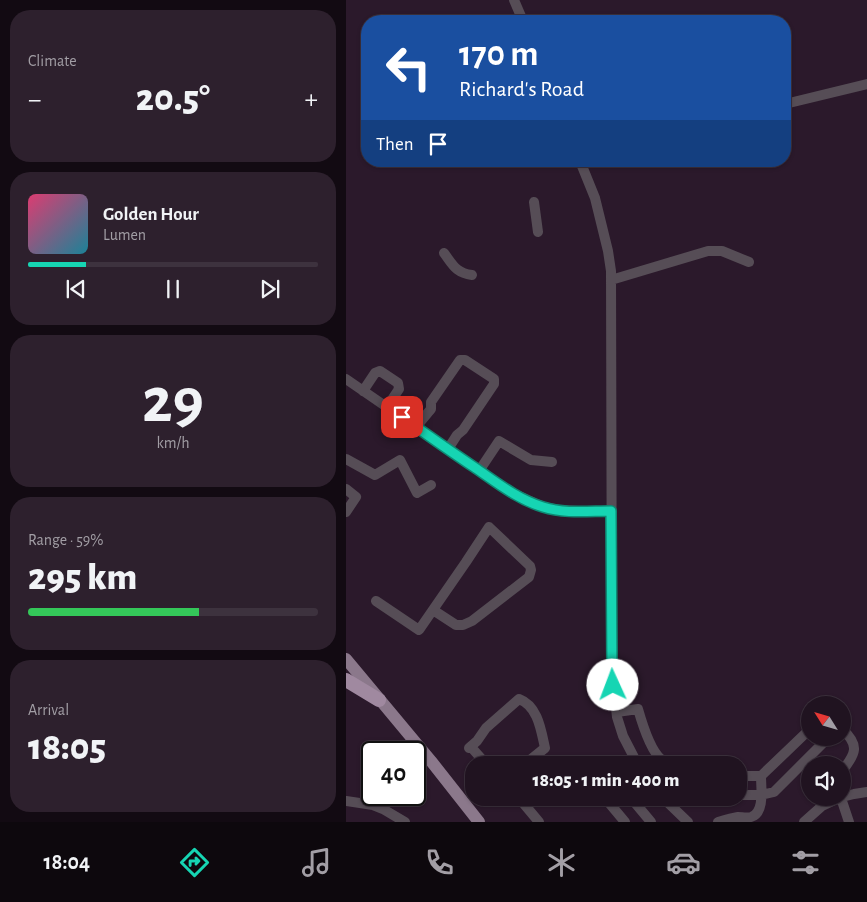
<!DOCTYPE html>
<meta charset="utf-8">
<style>
:root{--surface:#201320;--page:#2d202d;--text:#f1f3f6;--muted:#a29ea5;--line:#3d323e;--accent:#16d5b3}
body{margin:0;font-family:"Alegreya Sans",sans-serif;background:var(--page);color:var(--text);height:100vh;display:flex;flex-direction:column;font-size:19px;white-space:nowrap}
*{box-sizing:border-box;margin:0}
p{font-size:16px;color:var(--muted)}
.icon{flex:none;width:28px;height:28px;fill:none;stroke:currentColor;stroke-width:2;stroke-linecap:round;stroke-linejoin:round}
.map{position:relative;flex:1;overflow:hidden}
.sheet{display:flex;flex-direction:column;gap:10px;padding:10px;background:#120a12;width:346px}
.sheet>*{flex:none}
.hud{position:absolute;left:15px;top:15px;width:430px;height:152px;border-radius:20px;box-shadow:0 1px 4px #0004,0 0 0 1px var(--line);background:#1a4fa0;color:#fff;overflow:hidden}
.needle{width:32px;rotate:307deg}
.tools{position:absolute;left:455px;top:696px;display:grid;gap:10px}
.tools a{display:grid;place-items:center;width:50px;height:50px;border-radius:50%;background:var(--surface);box-shadow:0 1px 4px #0004,0 0 0 1px var(--line);font-size:25px}
.speed{position:absolute;left:15px;top:741px;display:flex;gap:10px;font-size:25px;font-weight:700;text-align:center}
.speed>*{display:grid;place-content:center;width:65px;height:65px;border-radius:50%;background:var(--surface);box-shadow:0 1px 4px #0004,0 0 0 1px var(--line);line-height:1}
.speed .limit{border:2px solid #111;border-radius:8px;background:#fff;color:#111}
.pin{position:absolute;display:grid;place-items:center;width:42px;height:42px;color:#fff;margin:-21px;border-radius:10px;box-shadow:0 2px 8px #0006}
.me{position:absolute;width:55px;margin:-28px;rotate:358deg;stroke-linejoin:round;filter:drop-shadow(0 0 4px #0008)}
.turn{display:flex;align-items:center;gap:18px;height:105px;padding:0 15px;font-size:22px}
.turn .icon{width:65px;height:65px;stroke-width:2.5}
.turn b{display:block;font-size:35px;line-height:42px}
.then{display:flex;align-items:center;height:48px;padding:0 15px;background:#0003;gap:10px;font-size:19px}
.big{font-size:38px;font-weight:800;line-height:1.1}
.sheet .tile{flex:1;display:flex;flex-direction:column;justify-content:center;gap:8px;min-width:0;padding:0 18px;border-radius:20px;background:var(--page)}
.sheet .dial{align-items:center;gap:0}
.dial b{font-size:65px;line-height:1}
.song{display:flex;align-items:center;gap:15px}
.cover{width:60px;height:60px;border-radius:8px;background:linear-gradient(135deg,hsl(340 70% 55%),hsl(190 70% 35%))}
.played{height:5px;border-radius:2px;background:linear-gradient(90deg,var(--accent) 20%,var(--line) 20%)}
.keys{display:flex;justify-content:space-around;direction:ltr}
.heat{display:flex;justify-content:space-between;align-items:center;font-size:28px;direction:ltr}
.charge{height:8px;border-radius:4px;background:linear-gradient(90deg,#34c759 59%,var(--line) 0)}
.trip{position:absolute;left:119px;top:756px;width:282px;height:50px;border-radius:20px;background:var(--surface);box-shadow:0 1px 4px #0004,0 0 0 1px var(--line);font-weight:800;line-height:50px;text-align:center}
.tabs{display:flex;height:80px;justify-content:space-around;align-items:center;background:#0d080d;color:var(--muted)}
.tabs .icon{width:35px;height:35px}
.tabs .on{color:var(--accent)}
.tabs b{font-size:22px;color:var(--text)}
main{display:flex;flex:1;min-height:0}
.map>svg:first-child{display:block}
</style>
<main>
<section class="sheet">
<div class="tile"><p>Climate</p>
<div class="heat"><a>−</a><b class="big">20.5°</b><a>+</a></div>
</div>
<div class="tile">
<div class="song"><i class="cover"></i><div><b>Golden Hour</b><p>Lumen</p></div></div>
<div class="played"></div>
<div class="keys"><svg class="icon" aria-label="previous" viewBox="0 0 24 24"><path d="M18 5L8 12l10 7zM5 5v14"/></svg><svg class="icon" aria-label="pause" viewBox="0 0 24 24"><path d="M8 5v14M16 5v14"/></svg><svg class="icon" aria-label="next" viewBox="0 0 24 24"><path d="M6 5l10 7-10 7zM19 5v14"/></svg></div>
</div>
<div class="tile dial"><b>29</b><p>km/h</p></div>
<div class="tile"><p>Range · 59%</p><b class="big">295 km</b><div class="charge"></div></div>
<div class="tile"><p>Arrival</p><b class="big">18:05</b></div>
</section>
<div class="map">
<svg width="521" height="822" viewBox="0 0 521 822">
<rect width="100%" height="100%" fill="#2b192b"/>
<g fill="none" stroke-linecap="round" stroke-linejoin="round">
<path stroke="#564d56" stroke-width="10" d="M 168,0 L 177,21
M 439,104 L 521,84
M 234,161 L 249,198 L 262,251 L 265,271 L 266,674 L 271,717 L 277,736 L 292,765
M 188,202 L 192,232
M 98,253 C 107,265 110,273 126,275
M 265,280 L 362,251 L 376,251 L 403,262
M 0,379 L 164,492 L 198,507 L 213,510 L 232,511 L 265,511
M 17,391 L 29,373 L 34,371 L 52,383 L 53,389 L 41,407
M 70,427 L 85,409 L 85,402 L 114,360 L 119,360 L 148,379 L 148,384 L 117,430 L 111,435 L 102,449
M 0,459 L 29,475 L 54,460 L 71,493 L 85,485
M 133,471 L 153,441 L 185,460 L 206,462
M 0,489 L 10,497 L 0,512
M 30,601 L 73,630 L 120,562 L 143,527 L 184,566 L 185,570 L 183,577 L 126,621 L 117,625 L 110,625 L 87,610
M 271,712 L 292,709 C 296,723 304,750 315,759 C 318,762 323,763 326,765
M 496,729 C 514,745 510,754 496,771
M 125,747 L 141,765
M 123,748 L 131,741 L 140,728 L 173,699 C 192,706 195,730 199,748 L 178,765
M 342,765 L 347,761 L 362,762 L 365,765
M 392,776 L 415,776
M 392,795 L 415,795 L 428,792 L 482,738
M 496,797 L 508,794 L 521,792
M 192,798 L 197,801 L 201,799
M 259,798 L 279,822
M 285,798 L 305,822
M 317,798 L 342,822
M 495,798 L 503,822
M 0,801 L 27,805 L 37,809 L 59,822
M 178,804 L 193,822
M 372,822 C 379,820 386,818 392,817 C 396,817 401,818 405,817 C 419,813 415,788 415,776 L 464,729
M 458,822 L 476,806 L 493,798"/>
<path stroke="#8b788b" stroke-width="12" d="M 0,659 L 85,761 L 133,822"/>
<path stroke="#a089a0" stroke-width="14" d="M 0,680 L 33,700"/>
</g>
<g fill="none" stroke-linecap="round" stroke-linejoin="round">
<defs>
<path id="route" d="M 56,417 C 80,434 104,451 128,467 C 150,482 171,499 197,507 C 219,514 243,511 265,511 L 266,674 L 267,685"/>
</defs>
<use href="#route" stroke="#0e8a74" stroke-width="12"/>
<use href="#route" stroke="#16d5b3" stroke-width="9"/>
</g>
</svg>
<div class="tools">
<a><svg class="needle" viewBox="-14 -14 28 28"><path d="M0-13l5 13h-10z" fill="#e53935"/><path d="M0 13l5-13h-10z" fill="#a29ea5"/></svg></a>
<a><svg class="icon" aria-label="sound" viewBox="0 0 24 24"><path d="M4 9h4l5-4v14l-5-4H4zM17 9q2 3 0 6"/></svg></a>
</div>
<div class="speed"><div class="limit">40</div></div>
<div class="pin" style="left:56px;top:417px;background:#d93025"><svg class="icon" aria-label="arrive" viewBox="0 0 24 24"><path d="M6 21V4h12l-3 4 3 4H6"/></svg></div>
<svg class="me" style="left:267px;top:685px" viewBox="-20 -20 40 40"><circle r="19" fill="#fff"/><path d="M0-13L10 11 0 6-10 11z" fill="#16d5b3"/></svg>
<div class="trip">18:05 · 1 min · 400 m</div>
<div class="hud">
<div class="turn"><svg class="icon" aria-label="left" viewBox="0 0 24 24"><path d="M17 20v-9H6M10 6l-5 5 5 5"/></svg><div><b>170 m</b>Richard's Road</div></div>
<div class="then">Then<svg class="icon" aria-label="arrive" viewBox="0 0 24 24"><path d="M6 21V4h12l-3 4 3 4H6"/></svg></div>
</div>
</div>
</main>
<nav class="tabs">
<b>18:04</b>
<svg class="icon on" aria-label="directions" viewBox="0 0 24 24"><path d="M12 3l9 9-9 9-9-9zM9 14v-3h6M13 9l2 2-2 2"/></svg>
<svg class="icon" aria-label="music" viewBox="0 0 24 24"><path d="M9 18V5l10-2v13"/><circle cx="6" cy="18" r="3"/><circle cx="16" cy="16" r="3"/></svg>
<svg class="icon" aria-label="phone" viewBox="0 0 24 24"><path d="M5 4h4l2 5-3 2q2 4 5 5l2-3 5 2v4C11 20 4 13 5 4z"/></svg>
<svg class="icon" aria-label="climate" viewBox="0 0 24 24"><path d="M12 3v18M4 7l16 10M4 17L20 7"/></svg>
<svg class="icon" aria-label="car" viewBox="0 0 24 24"><path d="M5 17H2v-5l4-1 3-4h7l3 4 3 1v5h-3M9 17h6M6 11h13"/><circle cx="7" cy="17" r="2"/><circle cx="17" cy="17" r="2"/></svg>
<svg class="icon" aria-label="filters" viewBox="0 0 24 24"><path d="M4 7h16M4 17h16"/><circle cx="9" cy="7" r="2"/><circle cx="15" cy="17" r="2"/></svg>
</nav>
